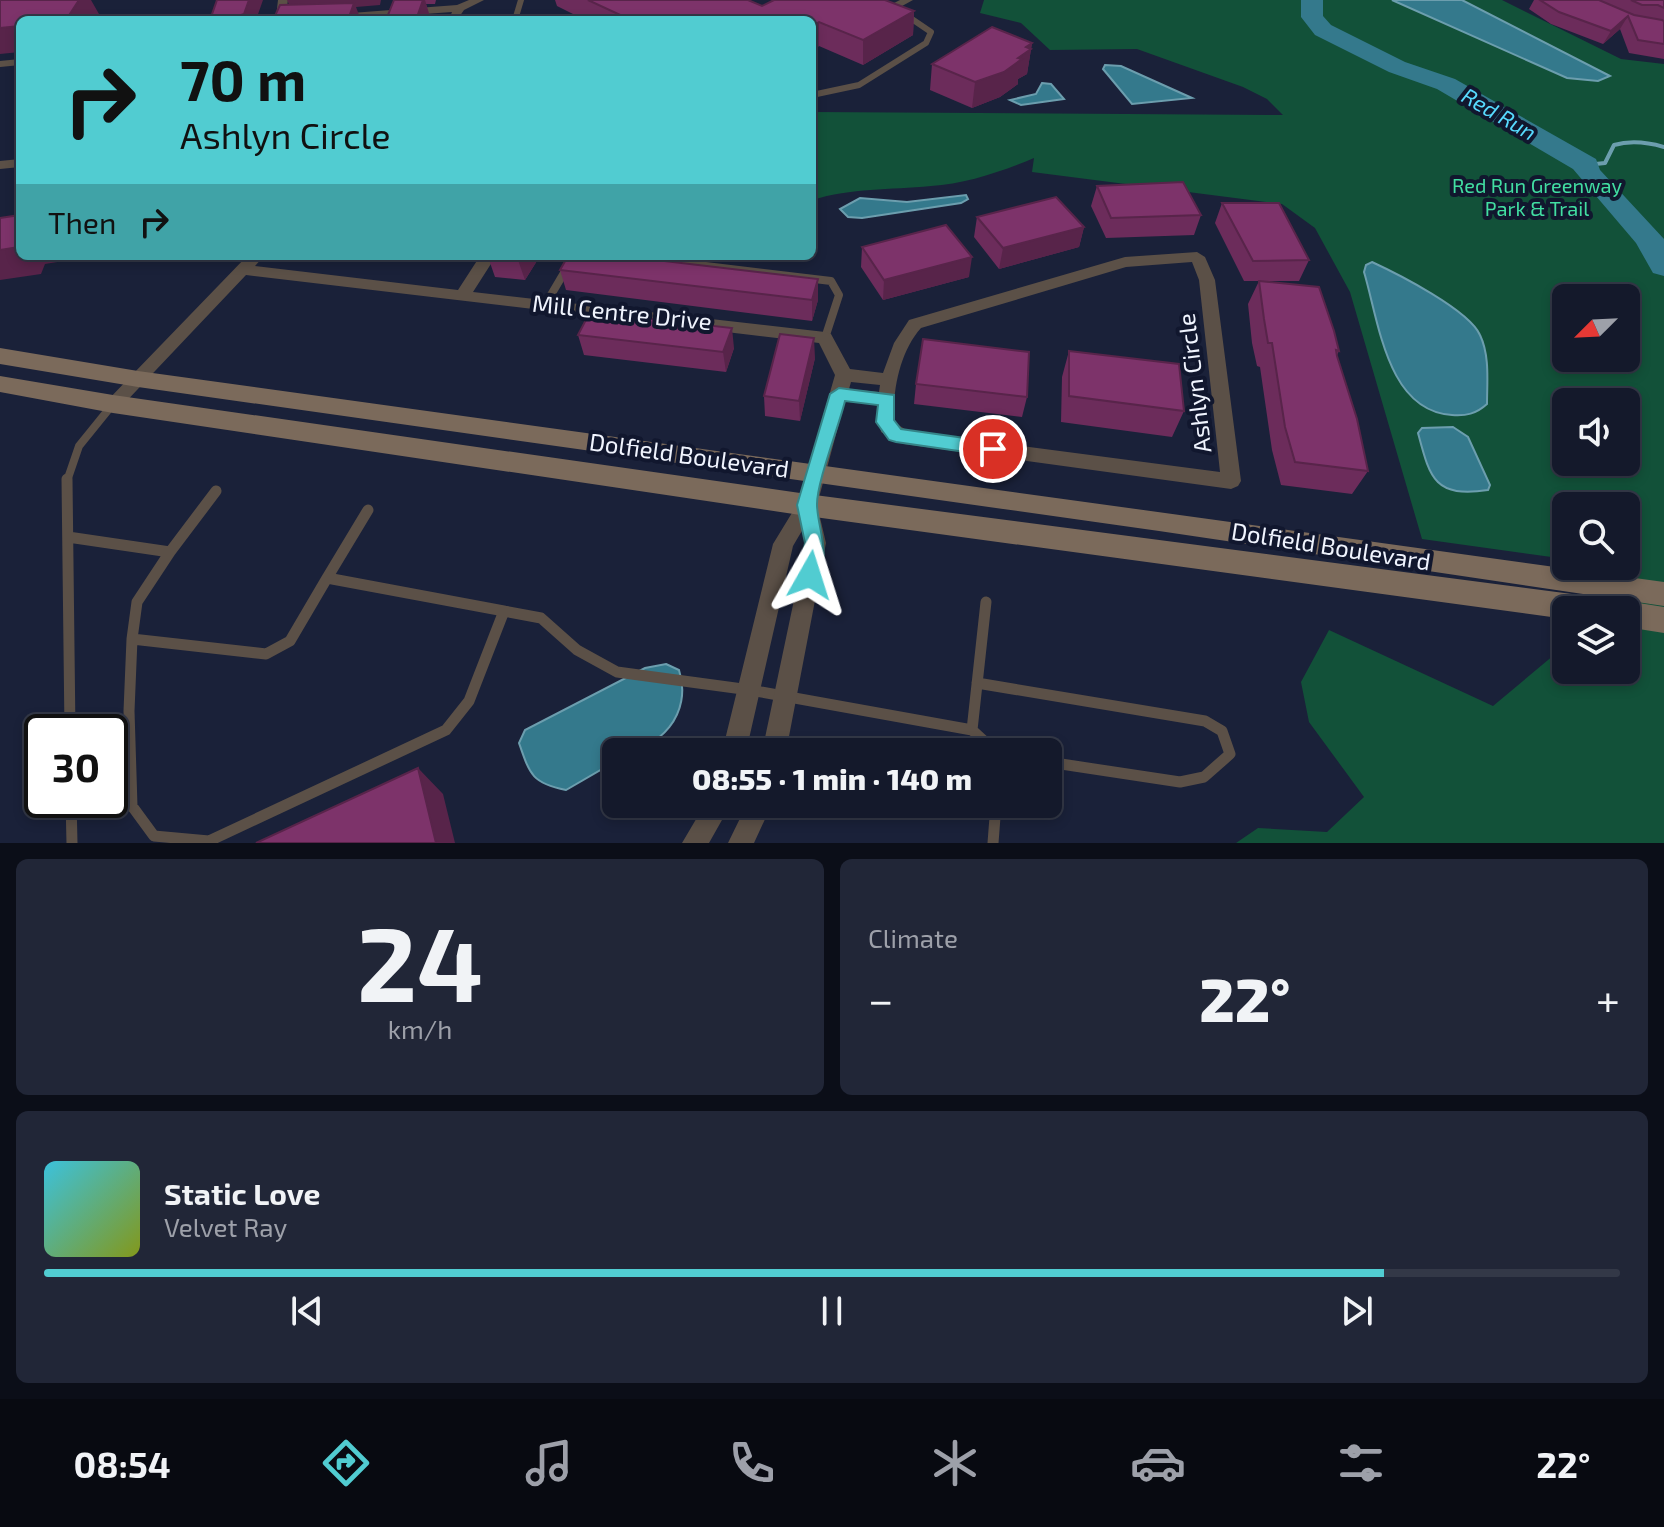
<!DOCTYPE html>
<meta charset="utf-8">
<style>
:root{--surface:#14192b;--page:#212637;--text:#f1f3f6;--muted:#9da0a9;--line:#333847;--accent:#51ccd1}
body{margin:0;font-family:"Exo 2",sans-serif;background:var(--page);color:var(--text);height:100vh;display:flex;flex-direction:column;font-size:30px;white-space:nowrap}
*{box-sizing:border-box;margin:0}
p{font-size:26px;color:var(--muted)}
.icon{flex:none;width:44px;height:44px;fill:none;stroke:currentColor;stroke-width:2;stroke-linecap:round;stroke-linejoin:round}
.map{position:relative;height:843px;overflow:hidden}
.panel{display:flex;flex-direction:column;gap:16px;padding:16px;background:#0b0e18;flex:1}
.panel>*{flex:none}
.top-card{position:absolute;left:16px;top:16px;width:800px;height:244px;border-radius:12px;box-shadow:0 4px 12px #0003,0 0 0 2px var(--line);background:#51ccd1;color:#111;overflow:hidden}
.needle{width:52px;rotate:246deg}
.buttons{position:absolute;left:1552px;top:284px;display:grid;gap:16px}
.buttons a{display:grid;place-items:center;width:88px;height:88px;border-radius:12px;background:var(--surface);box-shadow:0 4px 12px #0003,0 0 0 2px var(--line);font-size:40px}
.speed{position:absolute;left:24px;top:714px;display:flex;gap:16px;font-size:40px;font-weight:700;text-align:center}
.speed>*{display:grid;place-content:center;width:104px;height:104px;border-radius:50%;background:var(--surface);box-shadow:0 4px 12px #0003,0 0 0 2px var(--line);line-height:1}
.speed .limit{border:4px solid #111;border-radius:12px;background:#fff;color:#111}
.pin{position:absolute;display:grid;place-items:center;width:68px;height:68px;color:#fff;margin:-34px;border:4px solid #fff;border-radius:50%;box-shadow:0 2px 8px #0007}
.me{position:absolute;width:88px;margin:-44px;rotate:6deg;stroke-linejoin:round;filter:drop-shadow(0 0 6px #0008)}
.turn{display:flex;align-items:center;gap:28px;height:168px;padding:0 32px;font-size:36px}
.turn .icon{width:104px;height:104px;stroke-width:2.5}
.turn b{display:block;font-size:56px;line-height:68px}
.then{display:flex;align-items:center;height:76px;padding:0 32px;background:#0003;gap:16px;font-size:30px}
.big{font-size:60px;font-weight:800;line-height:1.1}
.panel .widget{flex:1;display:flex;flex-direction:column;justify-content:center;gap:12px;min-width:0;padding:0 28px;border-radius:12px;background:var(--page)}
.panel .dial{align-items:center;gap:0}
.dial b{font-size:104px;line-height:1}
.song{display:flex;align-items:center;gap:24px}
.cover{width:96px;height:96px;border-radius:12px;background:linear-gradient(135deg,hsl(190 70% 55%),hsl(70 70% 35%))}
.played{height:8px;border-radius:4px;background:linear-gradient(90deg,var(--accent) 85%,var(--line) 85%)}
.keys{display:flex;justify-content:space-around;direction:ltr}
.heat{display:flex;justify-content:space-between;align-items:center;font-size:44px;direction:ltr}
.panel .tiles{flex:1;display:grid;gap:16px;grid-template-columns:1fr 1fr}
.widget:last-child{grid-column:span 2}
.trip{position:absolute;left:602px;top:738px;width:460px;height:80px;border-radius:12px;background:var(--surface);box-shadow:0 4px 12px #0003,0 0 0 2px var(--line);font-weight:800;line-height:80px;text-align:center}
.dock{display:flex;height:128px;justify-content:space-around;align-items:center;background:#080a11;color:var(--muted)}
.dock .icon{width:56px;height:56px}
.dock .selected{color:var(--accent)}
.dock b{font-size:36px;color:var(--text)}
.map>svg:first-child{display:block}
</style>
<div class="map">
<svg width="1664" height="843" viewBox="0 0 1664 843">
<rect width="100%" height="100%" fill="#1a2139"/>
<path fill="#125139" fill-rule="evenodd" d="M 984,0 L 1502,0 L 1621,59 L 1664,64 L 1664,843 L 1236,843 L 1258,828 L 1327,832 L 1364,797 L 1309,722 L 1301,682 L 1329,630 L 1493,706 L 1566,645 L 1566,670 L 1626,670 L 1626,610 L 1585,610 L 1594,566 L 1626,566 L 1626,506 L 1566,506 L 1566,559 L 1422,539 L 1350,292 L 1315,228 L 1282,204 L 1032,172 L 1034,158 C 1003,171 965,184 931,186 C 889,190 852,188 812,200 L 812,112 L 1283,115 L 1267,99 L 1243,87 L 1137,49 L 1050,50 L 1021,23 L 980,13 ZM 1566,298 L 1626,298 L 1626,358 L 1566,358 ZM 1566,402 L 1626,402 L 1626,462 L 1566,462 Z"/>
<path fill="#34798c" stroke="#6c9eae" stroke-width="2" d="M 1392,0 L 1462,0 L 1610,76 L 1598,81 L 1567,78 Z
M 1105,65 L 1121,66 L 1192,98 L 1132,104 L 1103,69 Z
M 1042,83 L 1051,84 L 1064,99 L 1021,105 L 1010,100 L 1036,94 Z
M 966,195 L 968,199 L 961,203 L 862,218 L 848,217 L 840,209 L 860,198 L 907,202 Z
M 1372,262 C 1398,274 1469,310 1480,335 C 1490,356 1487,382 1487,404 C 1476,414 1466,416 1452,415 C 1387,411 1379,322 1364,272 L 1366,265 Z
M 1453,427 L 1468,437 L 1490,485 L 1488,490 C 1434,498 1430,478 1418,433 L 1422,428 Z
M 666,664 L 679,670 C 693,713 660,752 616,752 L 616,761 L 566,790 C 532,783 530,775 519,743 L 525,730 L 645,668 Z"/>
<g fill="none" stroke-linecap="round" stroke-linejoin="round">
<path stroke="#6c9eae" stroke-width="4" d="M 1586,165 L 1605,163 L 1614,145 C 1631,140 1647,142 1664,147"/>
<path fill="#34798c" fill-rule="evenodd" d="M 1301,0 L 1323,0 L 1323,16 L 1331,25 L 1405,62 L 1455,79 L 1596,159 L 1600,170 L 1664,239 L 1664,276 L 1653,273 L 1636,243 L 1573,169 L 1437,89 L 1389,72 L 1315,35 L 1301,17 Z"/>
<path stroke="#5b5047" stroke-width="6" d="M 515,20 L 521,0
M 0,64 L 20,62
M 812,95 L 859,85 L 926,43 L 931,32 L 903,13"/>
<path stroke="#5b5047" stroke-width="8" d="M 656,260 L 831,281 L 839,295 L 825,338
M 545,305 L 574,256
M 67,481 L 79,446 L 113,404"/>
<path stroke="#5b5047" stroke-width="11" d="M 67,479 L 70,732
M 68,537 L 170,552 L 137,602 L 132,639 L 266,654 L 290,641 L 327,578 L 541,618 L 577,650 L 617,672 L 750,690 L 972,730 L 996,752
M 170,552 L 216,491
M 327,578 L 368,510
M 132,639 L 129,711 L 132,806 L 154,836 L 209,841 L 446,730 L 469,701 L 504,611
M 977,683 L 1205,721 L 1222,731 L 1230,754 L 1204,777 L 1180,782 L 1048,762
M 972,730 L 986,602
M 71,800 L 72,843
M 993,843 L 996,804"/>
<path fill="#5b5047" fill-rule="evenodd" d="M 278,0 L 288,0 L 286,13 L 298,20 L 276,17 Z
M 469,0 L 484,0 L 464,10 L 457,20 L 450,17 L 452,12 L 342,20 L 332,17 L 338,14 L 457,5 Z
M 874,0 L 892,4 L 900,0 L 913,0 L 893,11 L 874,4 Z
M 20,159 L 20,167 L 0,169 L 0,161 Z
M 1197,252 L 1205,257 L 1215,280 L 1241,481 L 1238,486 L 1231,489 L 904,444 L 881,432 L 877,405 L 845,401 L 817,505 L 826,543 L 786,752 L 762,752 L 806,543 L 803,529 L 793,546 L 746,752 L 722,752 L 773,544 L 798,503 L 835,375 L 819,343 L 246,275 L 119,409 L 107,409 L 104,404 L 247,256 L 264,256 L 255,266 L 458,290 L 480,256 L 496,256 L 473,292 L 825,332 L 831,334 L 850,369 L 883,373 L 894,343 L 909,320 L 1125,257 ZM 1192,262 L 1199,280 L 1220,472 L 908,431 L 895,423 C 891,394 900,351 921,328 L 1126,267 ZM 851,382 L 880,385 L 879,392 L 849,389 Z
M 705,804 L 731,804 L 709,843 L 682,843 Z
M 747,804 L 772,804 L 754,843 L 728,843 Z"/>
<path fill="#7b6a5b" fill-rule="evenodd" d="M 0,348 L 138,371 L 1664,582 L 1664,606 L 1159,531 L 138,387 L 0,364 Z
M 0,376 L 113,395 L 807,494 L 1595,597 L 1605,601 L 1609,610 L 1566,610 L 1566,619 L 807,516 L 113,413 L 0,392 Z
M 1626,601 L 1664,607 L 1664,633 L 1626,627 L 1626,610 L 1614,610 Z"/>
</g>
<path fill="#6c2c5b" d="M 394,0 L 436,0 L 435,4 L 426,4 L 430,17 Z
M 555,0 L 748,0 L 762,6 L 914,11 L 913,35 L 863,65 L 819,46 L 812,50 L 812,20 L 585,20 L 557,6 Z
M 1534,0 L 1664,0 L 1664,59 L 1629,53 L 1620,29 L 1603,44 L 1551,24 L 1529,9 Z
M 1032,43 L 1027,74 L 1018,79 L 1018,84 L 1000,97 L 972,108 L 930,90 L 932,64 Z
M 1097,186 L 1201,215 L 1194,235 L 1106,238 L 1091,206 Z
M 1222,203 L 1309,260 L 1299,281 L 1261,281 L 1339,351 L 1337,355 L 1368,471 L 1352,494 L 1281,485 L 1272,450 L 1260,367 L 1257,366 L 1252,343 L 1248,304 L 1259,281 L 1244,281 L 1215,223 Z
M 977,217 L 1084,227 L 1079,247 L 999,269 L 974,237 Z
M 862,247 L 969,277 L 883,300 L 861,267 Z
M 540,256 L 525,280 L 495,277 L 488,257 Z
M 560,270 L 818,300 L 812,321 L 566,290 Z
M 578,335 L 734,348 L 726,372 L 584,355 Z
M 1069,351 L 1184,411 L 1172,437 L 1061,422 L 1062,377 Z
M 815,358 L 800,421 L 765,416 L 764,396 Z
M 916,384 L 1027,397 L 1022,417 L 914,404 Z"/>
<path fill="#58244a" d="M 79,0 L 91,0 L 99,14 L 96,20 L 66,20 Z
M 249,0 L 263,0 L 256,20 L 227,20 Z
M 287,0 L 381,0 L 380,5 L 356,7 L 361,20 L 348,20 L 293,13 Z
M 423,0 L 425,0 L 430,17 L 429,20 L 416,20 Z
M 914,11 L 913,35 L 863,65 L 863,40 Z
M 1628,16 L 1620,29 L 1603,44 L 1611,31 Z
M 819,22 L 819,46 L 812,50 L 812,26 Z
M 20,26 L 20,52 L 0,54 L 0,28 Z
M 1032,43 L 1027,74 L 1018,79 L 1018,84 L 1000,97 L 972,108 L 975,82 Z
M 1084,227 L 1079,247 L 999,269 L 1003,248 Z
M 20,244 L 20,256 L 94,256 L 45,264 L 41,274 L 0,280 L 0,250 Z
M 521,256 L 540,256 L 525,280 L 518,260 Z
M 972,257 L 969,277 L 883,300 L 884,280 Z
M 818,279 L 818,300 L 812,321 L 812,300 Z
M 732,328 L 734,348 L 726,372 L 723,352 Z
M 814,338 L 815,358 L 800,421 L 799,401 Z
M 418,768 L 443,794 L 455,843 L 436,843 Z"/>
<path fill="#7d336a" stroke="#58244a" stroke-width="2" d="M 0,0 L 79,0 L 66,20 L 20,20 L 20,26 L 0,28 Z
M 217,0 L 249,0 L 244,14 L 227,20 L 210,20 Z
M 394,0 L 423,0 L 416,20 L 386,20 Z
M 588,0 L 748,0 L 762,6 L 774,0 L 885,0 L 914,11 L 863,40 L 819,22 L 812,26 L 812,20 L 631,20 Z
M 1540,0 L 1599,0 L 1634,15 L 1662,20 L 1664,21 L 1664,44 L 1638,40 L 1628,16 L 1611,31 L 1559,12 Z
M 1631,0 L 1664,0 L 1664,8 L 1658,5 L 1642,5 Z
M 354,3 L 348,20 L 273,20 L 280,5 Z
M 992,27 L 1032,43 L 1026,47 L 1031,49 L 1018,58 L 1022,59 L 1004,72 L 975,82 L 932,64 Z
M 1183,182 L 1201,215 L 1111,218 L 1097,186 Z
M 1056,197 L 1084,227 L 1003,248 L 977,217 Z
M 1222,203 L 1279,203 L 1309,260 L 1253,261 Z
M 20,215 L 20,244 L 19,247 L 0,250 L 0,218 Z
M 946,225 L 972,257 L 884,280 L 862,247 Z
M 489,256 L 521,256 L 518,260 Z
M 568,256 L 622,256 L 818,279 L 812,300 L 560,270 Z
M 1259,281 L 1319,287 L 1334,331 L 1339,351 L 1336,350 L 1337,356 L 1357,419 L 1368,471 L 1295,462 L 1285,427 L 1272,343 L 1268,343 L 1264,319 Z
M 590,312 L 732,328 L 723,352 L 578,335 Z
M 780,334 L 814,338 L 799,401 L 764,396 Z
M 923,339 L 1029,352 L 1027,397 L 916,384 Z
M 1069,351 L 1179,364 L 1184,411 L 1069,396 Z
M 418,768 L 436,843 L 256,843 Z"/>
<path fill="#51ccd1" stroke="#358588" stroke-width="2" d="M 839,388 L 894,395 L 894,420 L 901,429 L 993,442 L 1003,449 L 993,456 L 896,442 L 889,440 L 876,422 L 878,405 L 845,401 C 839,426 816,484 817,506 C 819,535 831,551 817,581 L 802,581 L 799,575 L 805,543 L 797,505 L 830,394 Z"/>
<g text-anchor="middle" stroke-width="8" stroke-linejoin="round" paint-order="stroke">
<g font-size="20" fill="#42dea2" stroke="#11172e">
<text x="1537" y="193">Red Run Greenway<tspan x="1537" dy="23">Park &amp; Trail</tspan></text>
</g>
<g font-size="22" font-style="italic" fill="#57dafe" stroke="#11172e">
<text transform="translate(1499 114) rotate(30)" y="8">Red Run</text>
</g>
<g font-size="24" fill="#f0f4fe" stroke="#11172e">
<text transform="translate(622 313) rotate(6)" y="8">Mill Centre Drive</text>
<text transform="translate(1195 383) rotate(-97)" y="8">Ashlyn Circle</text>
<text transform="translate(689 456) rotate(8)" y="8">Dolfield Boulevard</text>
<text transform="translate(1331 547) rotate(9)" y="8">Dolfield Boulevard</text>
</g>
</g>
</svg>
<div class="buttons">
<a><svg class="needle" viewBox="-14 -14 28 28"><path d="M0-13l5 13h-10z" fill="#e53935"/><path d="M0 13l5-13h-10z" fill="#9da0a9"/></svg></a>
<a><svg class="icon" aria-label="sound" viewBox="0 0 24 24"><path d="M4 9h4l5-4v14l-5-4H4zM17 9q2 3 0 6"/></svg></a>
<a><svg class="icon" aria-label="search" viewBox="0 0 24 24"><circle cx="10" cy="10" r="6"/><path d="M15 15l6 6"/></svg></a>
<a><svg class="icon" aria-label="layers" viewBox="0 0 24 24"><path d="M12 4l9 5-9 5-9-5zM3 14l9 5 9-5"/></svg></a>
</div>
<div class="speed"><div class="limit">30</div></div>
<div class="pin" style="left:993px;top:449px;background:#d93025"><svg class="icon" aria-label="arrive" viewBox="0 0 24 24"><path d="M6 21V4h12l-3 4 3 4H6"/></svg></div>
<svg class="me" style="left:810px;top:575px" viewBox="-20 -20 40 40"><path d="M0-17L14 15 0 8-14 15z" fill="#51ccd1" stroke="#fff" stroke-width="4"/></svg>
<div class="trip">08:55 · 1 min · 140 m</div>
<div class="top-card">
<div class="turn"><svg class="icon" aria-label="right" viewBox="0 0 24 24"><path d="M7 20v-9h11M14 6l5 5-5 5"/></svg><div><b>70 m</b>Ashlyn Circle</div></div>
<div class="then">Then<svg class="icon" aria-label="right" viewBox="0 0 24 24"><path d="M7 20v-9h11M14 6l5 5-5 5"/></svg></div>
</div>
</div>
<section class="panel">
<div class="tiles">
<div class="widget dial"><b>24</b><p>km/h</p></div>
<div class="widget"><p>Climate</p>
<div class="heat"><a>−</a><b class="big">22°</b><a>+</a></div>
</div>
<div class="widget">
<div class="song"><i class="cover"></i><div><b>Static Love</b><p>Velvet Ray</p></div></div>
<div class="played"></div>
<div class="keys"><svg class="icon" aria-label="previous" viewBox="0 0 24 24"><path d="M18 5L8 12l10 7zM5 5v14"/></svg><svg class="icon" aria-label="pause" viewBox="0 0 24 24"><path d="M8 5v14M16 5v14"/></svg><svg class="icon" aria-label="next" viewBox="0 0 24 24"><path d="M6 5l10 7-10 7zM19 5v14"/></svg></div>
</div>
</div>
</section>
<nav class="dock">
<b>08:54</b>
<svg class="icon selected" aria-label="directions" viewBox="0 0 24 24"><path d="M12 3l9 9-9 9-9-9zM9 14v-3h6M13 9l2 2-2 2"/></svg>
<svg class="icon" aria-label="music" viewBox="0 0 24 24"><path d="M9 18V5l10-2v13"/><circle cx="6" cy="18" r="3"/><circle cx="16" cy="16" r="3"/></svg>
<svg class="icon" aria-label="phone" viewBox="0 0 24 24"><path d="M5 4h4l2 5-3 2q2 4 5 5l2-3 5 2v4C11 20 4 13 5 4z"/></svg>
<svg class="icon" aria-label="climate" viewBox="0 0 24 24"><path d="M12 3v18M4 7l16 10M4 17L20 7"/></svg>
<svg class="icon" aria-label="car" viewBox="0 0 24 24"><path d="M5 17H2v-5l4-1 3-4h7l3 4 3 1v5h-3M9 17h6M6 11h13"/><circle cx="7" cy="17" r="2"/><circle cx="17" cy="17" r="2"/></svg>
<svg class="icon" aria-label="filters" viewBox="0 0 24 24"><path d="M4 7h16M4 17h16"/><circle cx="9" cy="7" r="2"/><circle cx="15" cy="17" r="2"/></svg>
<b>22°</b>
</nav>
